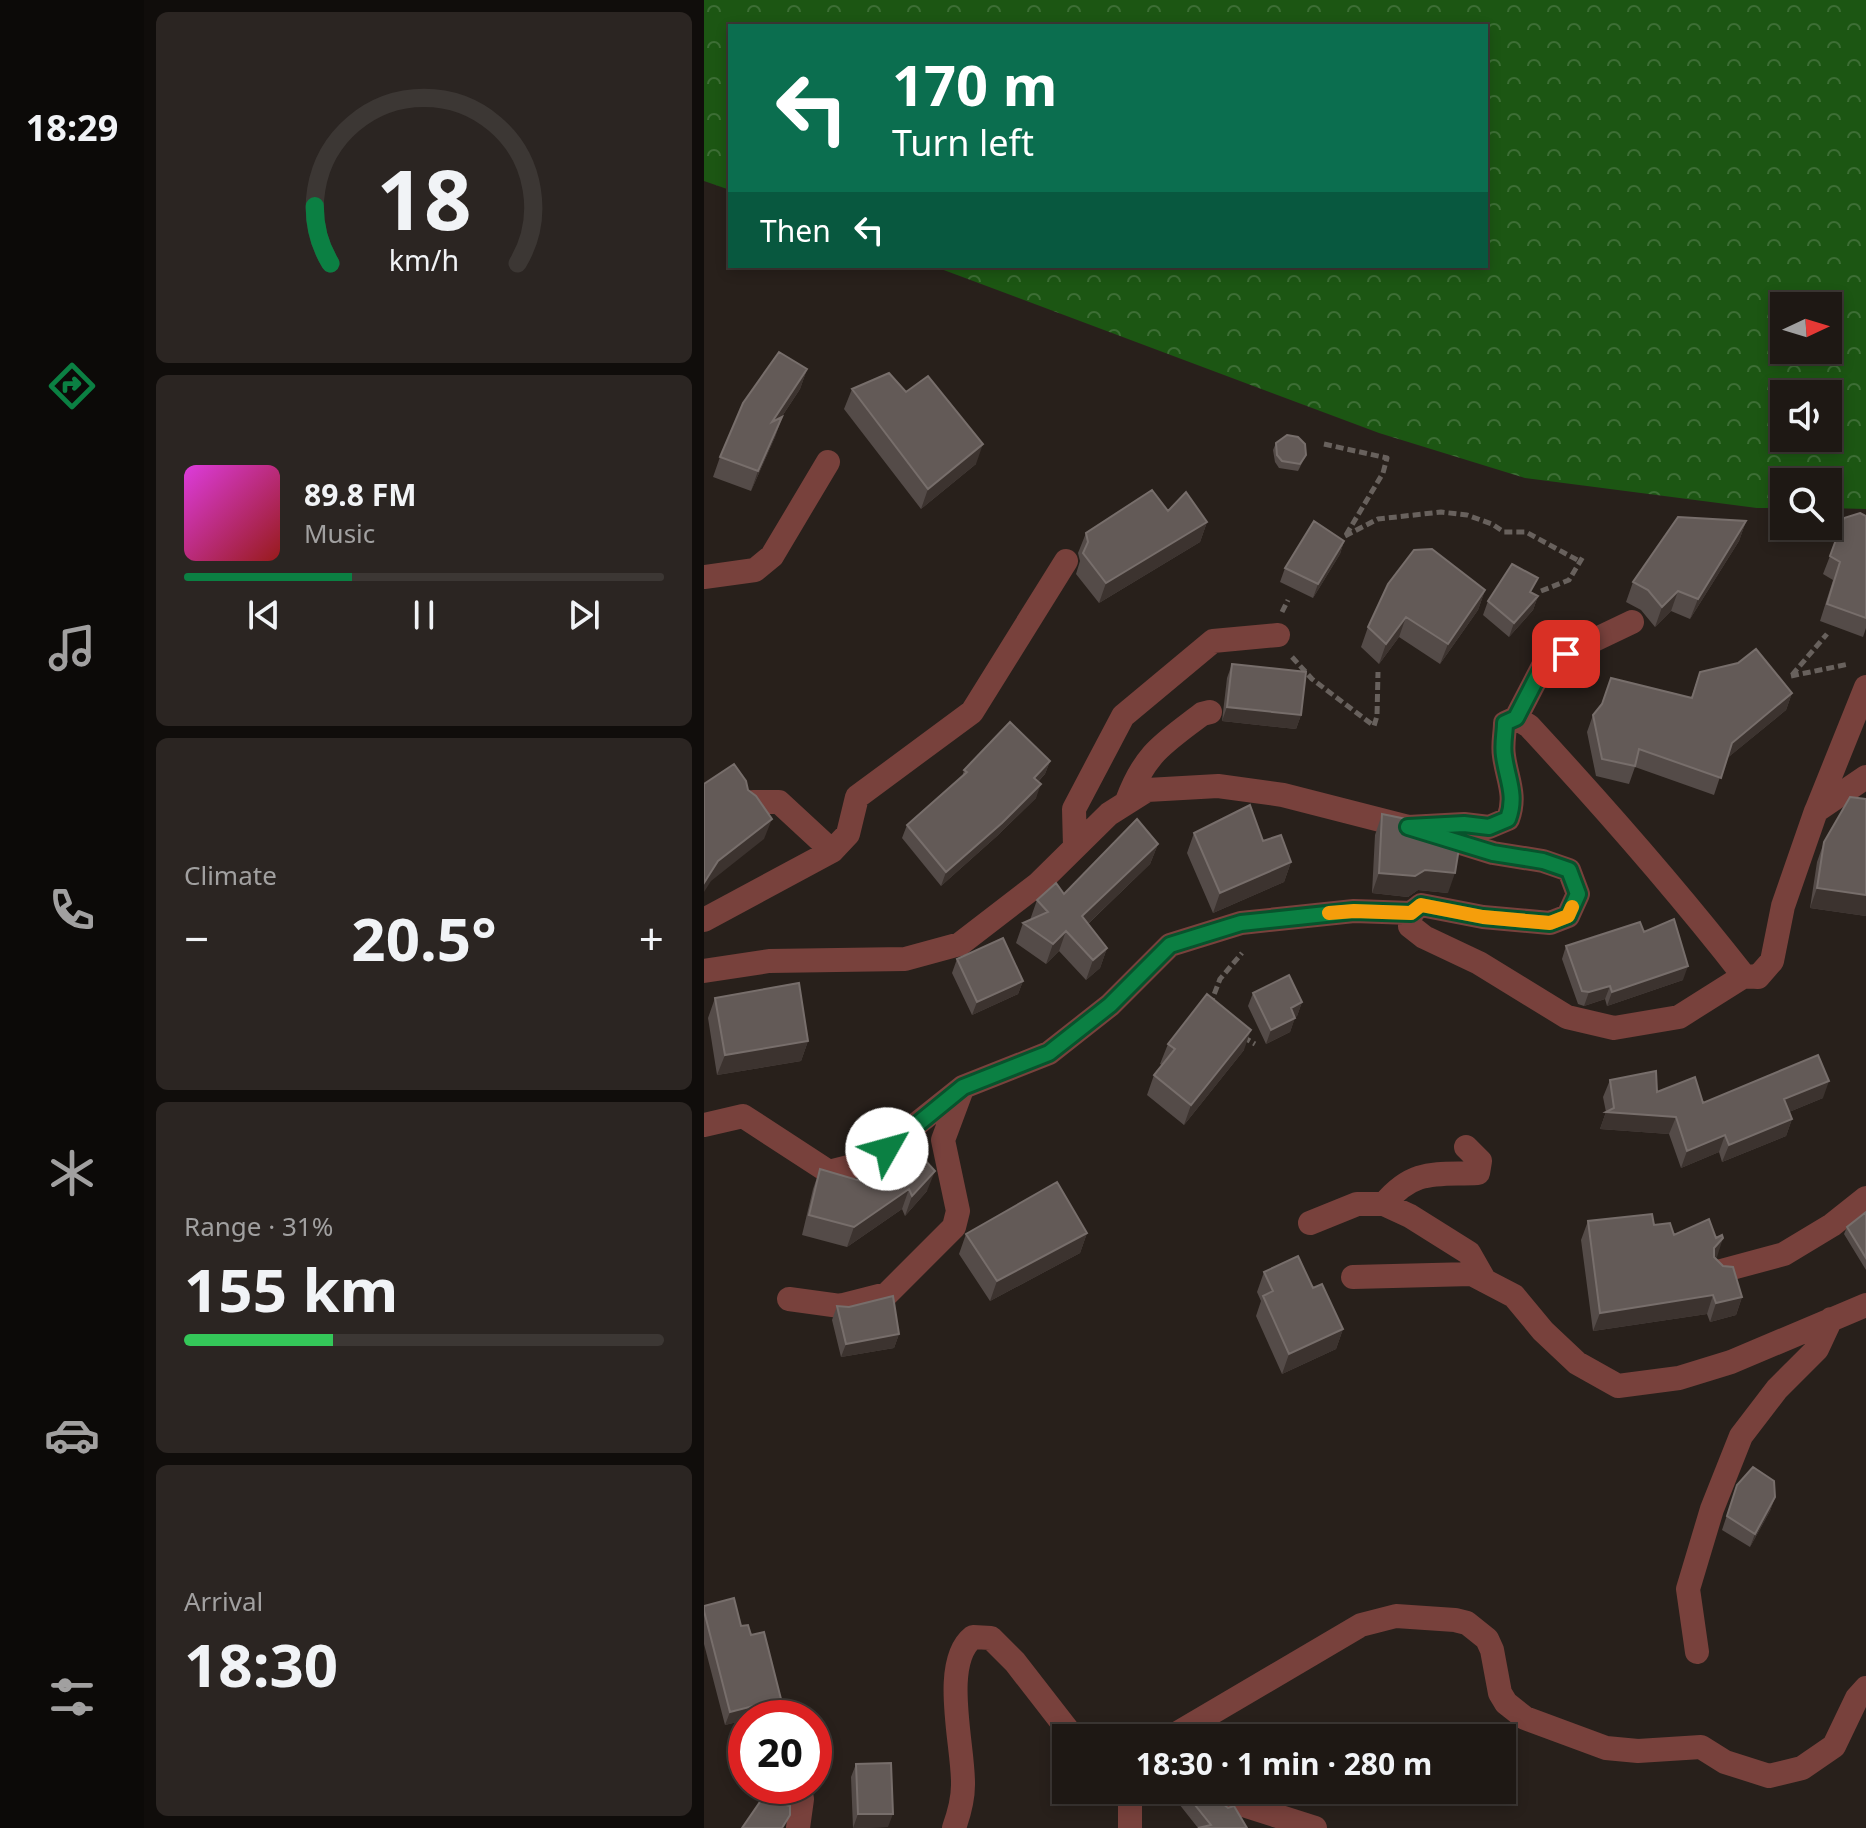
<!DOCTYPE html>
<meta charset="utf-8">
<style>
:root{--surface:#1e1814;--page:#2b2522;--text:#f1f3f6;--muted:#a1a0a0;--line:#3c3734;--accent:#0b8043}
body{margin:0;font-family:"Noto Sans",sans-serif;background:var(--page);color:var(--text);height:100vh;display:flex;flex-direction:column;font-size:30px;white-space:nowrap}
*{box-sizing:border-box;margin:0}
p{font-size:26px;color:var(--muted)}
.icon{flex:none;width:44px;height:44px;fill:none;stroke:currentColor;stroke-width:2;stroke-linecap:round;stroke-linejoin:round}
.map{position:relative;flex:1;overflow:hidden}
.drawer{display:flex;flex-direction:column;gap:12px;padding:12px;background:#100d0b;width:560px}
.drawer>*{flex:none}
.guide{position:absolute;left:24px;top:24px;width:760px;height:244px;border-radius:0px;box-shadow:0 4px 12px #0003,0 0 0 2px var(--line);background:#0b6e4f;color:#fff;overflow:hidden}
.needle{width:52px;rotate:86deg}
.tools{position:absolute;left:1066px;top:292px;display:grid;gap:16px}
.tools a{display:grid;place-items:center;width:72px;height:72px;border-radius:0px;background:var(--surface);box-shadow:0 4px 12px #0003,0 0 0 2px var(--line);font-size:40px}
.speed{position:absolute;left:24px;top:1700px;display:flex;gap:16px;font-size:40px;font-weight:700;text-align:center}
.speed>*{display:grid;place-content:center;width:104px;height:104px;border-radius:50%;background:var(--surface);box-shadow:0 4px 12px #0003,0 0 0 2px var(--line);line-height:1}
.speed .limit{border:12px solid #d22;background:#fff;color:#111}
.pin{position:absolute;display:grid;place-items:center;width:68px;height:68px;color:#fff;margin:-34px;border-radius:16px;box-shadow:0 4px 12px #0006}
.me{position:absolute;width:88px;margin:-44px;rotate:52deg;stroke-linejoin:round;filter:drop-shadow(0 0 6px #0008)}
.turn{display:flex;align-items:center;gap:28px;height:168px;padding:0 32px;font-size:36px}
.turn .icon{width:104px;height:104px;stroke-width:2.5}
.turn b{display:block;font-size:56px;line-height:68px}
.then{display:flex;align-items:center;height:76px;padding:0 32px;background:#0003;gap:16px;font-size:30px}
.big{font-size:60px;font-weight:700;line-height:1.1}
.drawer .widget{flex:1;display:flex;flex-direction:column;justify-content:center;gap:12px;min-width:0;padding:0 28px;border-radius:12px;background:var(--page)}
.drawer .dial{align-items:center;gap:0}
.dial svg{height:208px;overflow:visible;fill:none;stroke:var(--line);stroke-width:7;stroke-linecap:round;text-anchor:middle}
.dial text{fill:var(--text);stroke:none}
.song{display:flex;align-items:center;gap:24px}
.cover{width:96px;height:96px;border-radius:12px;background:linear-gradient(135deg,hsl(300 70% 55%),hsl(0 70% 35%))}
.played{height:8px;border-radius:4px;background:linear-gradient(90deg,var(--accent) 35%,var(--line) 35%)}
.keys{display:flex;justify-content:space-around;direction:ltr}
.heat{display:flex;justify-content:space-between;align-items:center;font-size:44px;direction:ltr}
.charge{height:12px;border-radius:6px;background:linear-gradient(90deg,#34c759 31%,var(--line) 0)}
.trip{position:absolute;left:348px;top:1724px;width:464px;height:80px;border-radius:0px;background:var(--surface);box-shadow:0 4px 12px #0003,0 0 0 2px var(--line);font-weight:700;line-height:80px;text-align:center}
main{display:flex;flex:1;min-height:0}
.menu{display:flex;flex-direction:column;width:144px;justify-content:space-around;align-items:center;background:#0c0a08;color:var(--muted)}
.menu .icon{width:56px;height:56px}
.menu .selected{color:var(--accent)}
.menu b{font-size:36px;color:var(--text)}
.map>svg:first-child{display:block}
</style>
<main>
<nav class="menu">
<b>18:29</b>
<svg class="icon selected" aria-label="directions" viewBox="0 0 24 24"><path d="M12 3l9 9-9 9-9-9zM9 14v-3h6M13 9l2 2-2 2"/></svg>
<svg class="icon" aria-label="music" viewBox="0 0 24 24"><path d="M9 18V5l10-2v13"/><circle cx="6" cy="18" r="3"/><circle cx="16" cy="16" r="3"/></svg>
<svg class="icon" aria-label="phone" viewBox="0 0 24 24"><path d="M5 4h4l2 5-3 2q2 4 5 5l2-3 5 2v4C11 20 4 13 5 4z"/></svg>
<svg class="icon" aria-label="climate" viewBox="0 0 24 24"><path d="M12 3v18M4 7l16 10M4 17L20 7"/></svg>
<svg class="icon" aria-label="car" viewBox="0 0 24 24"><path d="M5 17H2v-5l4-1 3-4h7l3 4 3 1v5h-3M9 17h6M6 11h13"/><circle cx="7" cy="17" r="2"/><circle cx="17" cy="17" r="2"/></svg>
<svg class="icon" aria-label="filters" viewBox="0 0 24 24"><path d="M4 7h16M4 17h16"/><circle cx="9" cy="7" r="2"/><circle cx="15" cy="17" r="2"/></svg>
</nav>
<section class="drawer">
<div class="widget dial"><svg viewBox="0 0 100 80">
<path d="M14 69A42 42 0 1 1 86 69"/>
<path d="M14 69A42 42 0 0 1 8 47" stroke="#0b8043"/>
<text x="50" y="56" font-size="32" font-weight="700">18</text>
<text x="50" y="72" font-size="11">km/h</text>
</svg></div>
<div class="widget">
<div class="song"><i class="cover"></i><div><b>89.8 FM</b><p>Music</p></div></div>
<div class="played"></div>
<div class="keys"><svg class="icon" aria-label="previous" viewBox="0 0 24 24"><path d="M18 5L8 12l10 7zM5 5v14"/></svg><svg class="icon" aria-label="pause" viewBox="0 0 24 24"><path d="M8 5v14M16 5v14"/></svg><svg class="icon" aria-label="next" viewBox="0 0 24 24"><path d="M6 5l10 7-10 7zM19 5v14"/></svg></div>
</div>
<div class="widget"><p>Climate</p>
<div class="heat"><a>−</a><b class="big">20.5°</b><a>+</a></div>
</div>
<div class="widget"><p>Range · 31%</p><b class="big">155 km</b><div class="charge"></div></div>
<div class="widget"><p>Arrival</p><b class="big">18:30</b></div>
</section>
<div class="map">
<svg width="1162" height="1828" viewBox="0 0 1162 1828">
<defs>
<pattern id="forest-crowns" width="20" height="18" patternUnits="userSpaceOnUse" patternTransform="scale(2)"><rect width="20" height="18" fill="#1c5613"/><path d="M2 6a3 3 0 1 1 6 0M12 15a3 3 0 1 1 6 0" fill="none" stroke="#3d6e35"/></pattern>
</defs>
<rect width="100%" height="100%" fill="#28201b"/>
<path fill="url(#forest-crowns)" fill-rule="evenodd" d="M 0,0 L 1162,0 L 1162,509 L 1124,508 L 1124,482 L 1080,482 L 1080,508 L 1053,508 L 821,478 L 675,433 L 229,266 L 782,266 L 782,26 L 26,26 L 26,190 L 0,181 ZM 1080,306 L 1124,306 L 1124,350 L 1080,350 ZM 1080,394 L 1124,394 L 1124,438 L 1080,438 Z"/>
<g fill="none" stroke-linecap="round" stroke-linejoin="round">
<path stroke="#68615d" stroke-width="5" stroke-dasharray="8 4" stroke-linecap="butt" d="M 620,444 L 683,458 L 679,473 L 642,535
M 641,536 L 674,519 L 737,512 L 763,515 L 788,524 L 800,532 L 822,532 L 877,562
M 837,591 L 865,580 L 880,555
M 578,612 L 584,600
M 588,657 L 608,679 L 670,726 L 673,716 L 674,672
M 1088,675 L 1123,634
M 1087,676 L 1145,664
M 506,1005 L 516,979 L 538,953
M 539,1037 L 551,1044"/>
<path stroke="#78413c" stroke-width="24" d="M 0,577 L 51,570 L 68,556 L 124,462
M 812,718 L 840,664 L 928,622
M 423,801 C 441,753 459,744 498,714 L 506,712
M 1113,809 L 1162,687
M 725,833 L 789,853 L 839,861 L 865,870 L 874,894 L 864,916 L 846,923 L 779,917 L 717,905 L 707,913 L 706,926 L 720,937 L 775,963 L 863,1017 L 910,1028 L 975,1017 L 1040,976
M 371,847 L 370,809 L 419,716 L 509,641 L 574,635
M 128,851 L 144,834 L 153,797 L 268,712 L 362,561
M 0,920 L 128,851 L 75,802 L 49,802
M 0,971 L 65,961 L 201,959 L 256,944 L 334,884 L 405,814 L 443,790 L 514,786 L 579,795 L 704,827 L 760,824 L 785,827 L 804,819 C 813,795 803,779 800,756 C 798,745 801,733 801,723 L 812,718 L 825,726 C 900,807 972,889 1040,976 L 1054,977 L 1068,961 L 1079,906 L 1112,811 L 1162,777
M 0,1125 L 39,1116 L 125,1172 L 165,1162 L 259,1087 L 345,1053 L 406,1005 L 466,945 L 537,923 L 650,911 L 707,913
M 680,1204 C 710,1168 732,1175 774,1173 L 776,1161 L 762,1147
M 606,1223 L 653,1204 L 680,1204 L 706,1216 L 765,1253 L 781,1281
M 1017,1271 L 1080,1254 L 1128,1225 L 1162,1198
M 649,1277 L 768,1274 L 810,1296 L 839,1331 L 873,1363 L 914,1386 L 975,1378 L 1027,1362 L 1162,1305
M 85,1299 L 136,1306 L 183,1294 L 250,1227 L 254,1211 L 239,1140 L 258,1089
M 993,1652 L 984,1589 L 1008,1509 L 1037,1436 L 1073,1389 L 1113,1349 L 1127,1319
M 465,1738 L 657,1625 L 692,1616 L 751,1620 L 763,1623 L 783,1639 L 788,1650 L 796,1693 L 802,1703 L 821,1718 L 902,1748 L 934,1751 L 997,1747 L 1021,1762 L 1065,1776 L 1098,1768 L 1130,1746 L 1153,1698 L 1162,1688
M 426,1790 L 426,1828
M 502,1790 L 505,1794 L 611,1828
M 94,1828 L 98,1799 L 95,1786
M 250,1828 C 255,1814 259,1799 259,1785 C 260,1747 236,1663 269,1637 L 287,1638 L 311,1662 L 370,1738"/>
</g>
<path fill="#544b48" d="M 103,369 L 96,389 L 77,418 L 78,417 L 71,437 L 47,491 L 9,477 L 16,457 Z
M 148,389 L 202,392 L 272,464 L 217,509 L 140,409 Z
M 572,443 L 602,455 L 594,471 L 575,468 L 571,462 L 569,450 Z
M 464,511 L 503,522 L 496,542 L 395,603 L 372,574 L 376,561 L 374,553 L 382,533 Z
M 1162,516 L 1162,628 L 1159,637 L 1116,621 L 1129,580 L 1119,574 L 1126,556 Z
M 1042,521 L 1035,541 L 986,619 L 967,611 L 951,627 L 937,610 L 922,602 L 929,582 Z
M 640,541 L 636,554 L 609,598 L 576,582 L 581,568 Z
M 781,590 L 774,610 L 736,664 L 695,637 L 675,664 L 657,647 L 664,627 Z
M 834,596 L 829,610 L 805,637 L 779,615 L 784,601 Z
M 528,664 L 597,715 L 592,729 L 518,721 L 523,678 Z
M 996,672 L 1088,693 L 1082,710 L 1022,759 L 1010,795 L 931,767 L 925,784 L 892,776 L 883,732 L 889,715 L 987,698 Z
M 346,761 L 341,774 L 334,782 L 332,798 L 293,836 L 237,886 L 198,838 L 203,825 L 258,777 L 260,770 Z
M 1162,799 L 1162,916 L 1106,908 L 1113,862 L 1120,842 Z
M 678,814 L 744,893 L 714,890 L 704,897 L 668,893 L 671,835 Z
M 490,833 L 559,841 L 587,862 L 580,882 L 509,913 L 483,853 Z
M 454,844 L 446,864 L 384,924 L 403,948 L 396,968 L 382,980 L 355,951 L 342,964 L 312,943 L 319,923 L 326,920 L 333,900 L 360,894 Z
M 940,932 L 979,980 L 903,1006 L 901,999 L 880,1006 L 874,1004 L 858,959 L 862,946 Z
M 253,959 L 319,981 L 314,994 L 268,1015 L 248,973 Z
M 549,993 L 598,1002 L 593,1016 L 591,1017 L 586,1032 L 562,1044 L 544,1006 Z
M 11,998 L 104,1041 L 97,1061 L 13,1075 L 4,1018 Z
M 464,1044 L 540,1050 L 480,1125 L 443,1095 L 450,1075 L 458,1065 L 456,1064 Z
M 906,1080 L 999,1103 L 1119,1098 L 1085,1112 L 1088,1119 L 1082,1136 L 1018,1162 L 1015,1152 L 977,1168 L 965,1134 L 896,1129 L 902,1112 L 899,1097 Z
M 116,1169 L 160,1182 L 223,1191 L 201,1216 L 198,1209 L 143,1247 L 98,1235 L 109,1189 Z
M 1162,1212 L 1162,1270 L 1140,1234 L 1143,1227 Z
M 884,1221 L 950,1225 L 970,1235 L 1019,1238 L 1011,1258 L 1038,1297 L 1032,1315 L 1006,1322 L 1003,1314 L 889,1331 L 877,1240 Z
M 383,1233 L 376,1253 L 286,1301 L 255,1254 L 262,1234 Z
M 560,1272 L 609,1288 L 639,1329 L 632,1349 L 578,1374 L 552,1316 L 557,1301 L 553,1292 Z
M 133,1306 L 195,1334 L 190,1348 L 137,1357 L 128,1320 Z
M 1033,1485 L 1071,1497 L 1066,1511 L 1046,1547 L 1018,1530 Z
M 0,1606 L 37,1626 L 47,1635 L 77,1699 L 72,1712 L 21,1725 L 0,1644 Z
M 152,1764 L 184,1827 L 149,1828 L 147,1777 Z
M 464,1790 L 502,1790 L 542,1828 L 494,1828 Z"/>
<path fill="#3c332f" d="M 103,369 L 96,389 L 61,442 L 68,422 Z
M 78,417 L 71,437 L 47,491 L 54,471 Z
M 279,444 L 272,464 L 217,509 L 224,489 Z
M 1042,521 L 1035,541 L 986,619 L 994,599 Z
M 503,522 L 496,542 L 395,603 L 402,583 Z
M 640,541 L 636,554 L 609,598 L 614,584 Z
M 781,590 L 774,610 L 736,664 L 744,644 Z
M 974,591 L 967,611 L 951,627 L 958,607 Z
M 834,596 L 829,610 L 805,637 L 810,623 Z
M 702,617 L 695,637 L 675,664 L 682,644 Z
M 1088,693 L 1082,710 L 1021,760 L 1028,743 Z
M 523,707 L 597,715 L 592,729 L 518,721 Z
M 346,761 L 341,774 L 325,791 L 330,778 Z
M 337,784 L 332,798 L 293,836 L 237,886 L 242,872 Z
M 68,819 L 60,839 L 7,881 L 0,892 L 0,883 L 14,861 Z
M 454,844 L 446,864 L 371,936 L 378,916 Z
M 587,862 L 580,882 L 509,913 L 516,893 Z
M 721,870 L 751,873 L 744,893 L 714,890 L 704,897 L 668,893 L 675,873 Z
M 1113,888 L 1162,895 L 1162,916 L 1106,908 Z
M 362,931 L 355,951 L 342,964 L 349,944 Z
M 403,948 L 396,968 L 382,980 L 389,960 Z
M 984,966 L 979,980 L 903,1006 L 908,992 Z
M 319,981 L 314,994 L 268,1015 L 273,1002 Z
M 906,986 L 901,999 L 880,1006 L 885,992 Z
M 598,1002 L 593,1016 L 582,1022 L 587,1008 Z
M 591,1018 L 586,1032 L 562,1044 L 567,1030 Z
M 547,1030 L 540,1050 L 480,1125 L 487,1105 Z
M 104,1041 L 97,1061 L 13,1075 L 21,1055 Z
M 1125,1081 L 1119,1098 L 1073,1117 L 1080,1099 Z
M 902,1112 L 972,1117 L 965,1134 L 896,1129 Z
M 1088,1119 L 1082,1136 L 1018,1162 L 1025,1145 Z
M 1021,1135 L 1015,1152 L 977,1168 L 983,1151 Z
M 231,1171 L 223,1191 L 201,1216 L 208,1196 Z
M 205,1189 L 198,1209 L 143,1247 L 150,1227 Z
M 383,1233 L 376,1253 L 286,1301 L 293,1281 Z
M 1019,1238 L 1013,1257 L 1003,1266 L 1010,1248 Z
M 1009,1295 L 1003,1314 L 889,1331 L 896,1313 Z
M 1038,1297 L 1032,1315 L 1006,1322 L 1012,1303 Z
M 639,1329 L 632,1349 L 578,1374 L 585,1354 Z
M 195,1334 L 190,1348 L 137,1357 L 142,1344 Z
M 1071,1497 L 1066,1511 L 1046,1547 L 1051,1534 Z
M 77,1699 L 72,1712 L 50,1718 L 42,1718 L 42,1720 L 21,1725 L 26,1712 Z
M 154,1814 L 189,1814 L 184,1827 L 149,1828 Z"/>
<path fill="#635a57" stroke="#776e6b" stroke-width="2" d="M 75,352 L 103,369 L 68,422 L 78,417 L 54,471 L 16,457 L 39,403 Z
M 185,373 L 202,392 L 224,376 L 279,444 L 224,489 L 148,389 Z
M 583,435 L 594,437 L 601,444 L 602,455 L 596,464 L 578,461 L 573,455 L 572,443 Z
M 448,490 L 464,511 L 482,492 L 503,522 L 402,583 L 379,553 L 384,542 L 382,533 Z
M 1156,513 L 1162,516 L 1162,618 L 1123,604 L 1136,562 L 1126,556 L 1140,518 Z
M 974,517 L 1042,521 L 994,599 L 974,591 L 958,607 L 944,590 L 929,582 Z
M 610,521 L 640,541 L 614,584 L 581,568 Z
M 728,549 L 781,590 L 744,644 L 702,617 L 682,644 L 664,627 L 684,584 L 710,550 Z
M 808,564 L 834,578 L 826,592 L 834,596 L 810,623 L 784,601 Z
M 1052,649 L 1088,693 L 1028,743 L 1017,778 L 935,749 L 931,766 L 898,759 L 889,715 L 898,704 L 907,678 L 988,698 L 996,672 L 1034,663 Z
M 528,664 L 602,672 L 597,715 L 523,707 Z
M 306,722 L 346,761 L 330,778 L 337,784 L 298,823 L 242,872 L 203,825 L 263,772 L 260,770 Z
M 30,764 L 42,781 L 44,790 L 52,796 L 68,819 L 14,861 L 0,883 L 0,784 Z
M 1146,797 L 1162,799 L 1162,895 L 1113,888 L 1120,842 Z
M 546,805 L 559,841 L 577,835 L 587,862 L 516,893 L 490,833 Z
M 678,814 L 717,822 L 757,836 L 751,873 L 721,870 L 711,876 L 675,873 Z
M 433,819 L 454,844 L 378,916 L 403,948 L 389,960 L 362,931 L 349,944 L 319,923 L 344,912 L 333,900 L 352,883 L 360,894 Z
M 970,919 L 984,966 L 908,992 L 906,986 L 885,992 L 878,991 L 862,946 L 936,922 L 940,932 Z
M 299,938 L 319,981 L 273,1002 L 253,959 Z
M 585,975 L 598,1002 L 587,1008 L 591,1018 L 567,1030 L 549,993 Z
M 95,983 L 104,1041 L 21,1055 L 11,998 Z
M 503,994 L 547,1030 L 487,1105 L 450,1075 L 471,1049 L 464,1044 Z
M 1114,1055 L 1125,1081 L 1080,1099 L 1088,1119 L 1025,1145 L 1021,1135 L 983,1151 L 972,1117 L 902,1112 L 910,1108 L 906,1080 L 952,1071 L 953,1092 L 991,1077 L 999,1103 Z
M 208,1146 L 231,1171 L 208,1196 L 205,1189 L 150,1227 L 105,1215 L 116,1169 L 160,1182 Z
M 353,1182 L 383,1233 L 293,1281 L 262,1234 Z
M 1162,1212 L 1162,1258 L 1143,1227 Z
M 948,1214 L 950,1225 L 966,1223 L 970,1235 L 1005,1219 L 1012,1238 L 1018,1235 L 1019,1238 L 1010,1248 L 1010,1257 L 1019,1266 L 1029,1267 L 1038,1297 L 1012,1303 L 1009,1295 L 896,1313 L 884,1221 Z
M 594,1256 L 609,1288 L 618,1284 L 639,1329 L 585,1354 L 559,1296 L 569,1291 L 560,1272 Z
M 189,1296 L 195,1334 L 142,1344 L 133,1306 L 145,1307 Z
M 1049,1467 L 1070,1481 L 1071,1497 L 1051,1534 L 1023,1516 L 1033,1485 Z
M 30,1598 L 37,1626 L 44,1625 L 47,1635 L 60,1632 L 77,1699 L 26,1712 L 0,1611 L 0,1606 Z
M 187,1763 L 189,1814 L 154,1814 L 152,1764 Z
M 479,1790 L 502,1790 L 524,1808 L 530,1806 L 543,1828 L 494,1828 L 507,1825 Z
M 58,1799 L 86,1806 L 86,1815 L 78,1828 L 38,1828 Z"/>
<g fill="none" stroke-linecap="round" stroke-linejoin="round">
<defs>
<path id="route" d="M 183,1149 L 259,1087 L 345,1053 L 406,1005 L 466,945 L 537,923 L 650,911 L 707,913 L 717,905 L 779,917 L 846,923 L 864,916 L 874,894 L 865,870 L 839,861 L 789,853 L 704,827 L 760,824 L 785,827 L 804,819 C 813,795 803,779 800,756 C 798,745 801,733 801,723 L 812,718 L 840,664 L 862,654"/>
</defs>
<use href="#route" stroke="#07532c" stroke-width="20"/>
<use href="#route" stroke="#0b8043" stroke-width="14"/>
<path stroke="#f59e0b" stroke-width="14" d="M 625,913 L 650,911 L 707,913 L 717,905 L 779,917 L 846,923 L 864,916 L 868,907"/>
</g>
</svg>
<div class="tools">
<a><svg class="needle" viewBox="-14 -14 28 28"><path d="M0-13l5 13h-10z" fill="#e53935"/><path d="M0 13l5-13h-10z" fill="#a1a0a0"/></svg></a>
<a><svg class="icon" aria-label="sound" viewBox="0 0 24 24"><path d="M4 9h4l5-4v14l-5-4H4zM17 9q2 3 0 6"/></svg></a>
<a><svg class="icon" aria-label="search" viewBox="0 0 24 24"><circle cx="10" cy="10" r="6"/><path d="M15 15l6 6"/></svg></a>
</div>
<div class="speed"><div class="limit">20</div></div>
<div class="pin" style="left:862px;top:654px;background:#d93025"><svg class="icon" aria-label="arrive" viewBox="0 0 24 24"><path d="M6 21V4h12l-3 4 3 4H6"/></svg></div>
<svg class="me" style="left:183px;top:1149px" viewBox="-20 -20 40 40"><circle r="19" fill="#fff"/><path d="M0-13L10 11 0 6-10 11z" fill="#0b8043"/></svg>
<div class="trip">18:30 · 1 min · 280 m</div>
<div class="guide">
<div class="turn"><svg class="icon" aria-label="left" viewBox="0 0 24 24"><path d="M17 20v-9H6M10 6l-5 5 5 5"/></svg><div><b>170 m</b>Turn left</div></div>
<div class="then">Then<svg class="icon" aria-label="left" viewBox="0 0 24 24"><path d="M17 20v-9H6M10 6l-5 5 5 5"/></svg></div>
</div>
</div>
</main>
